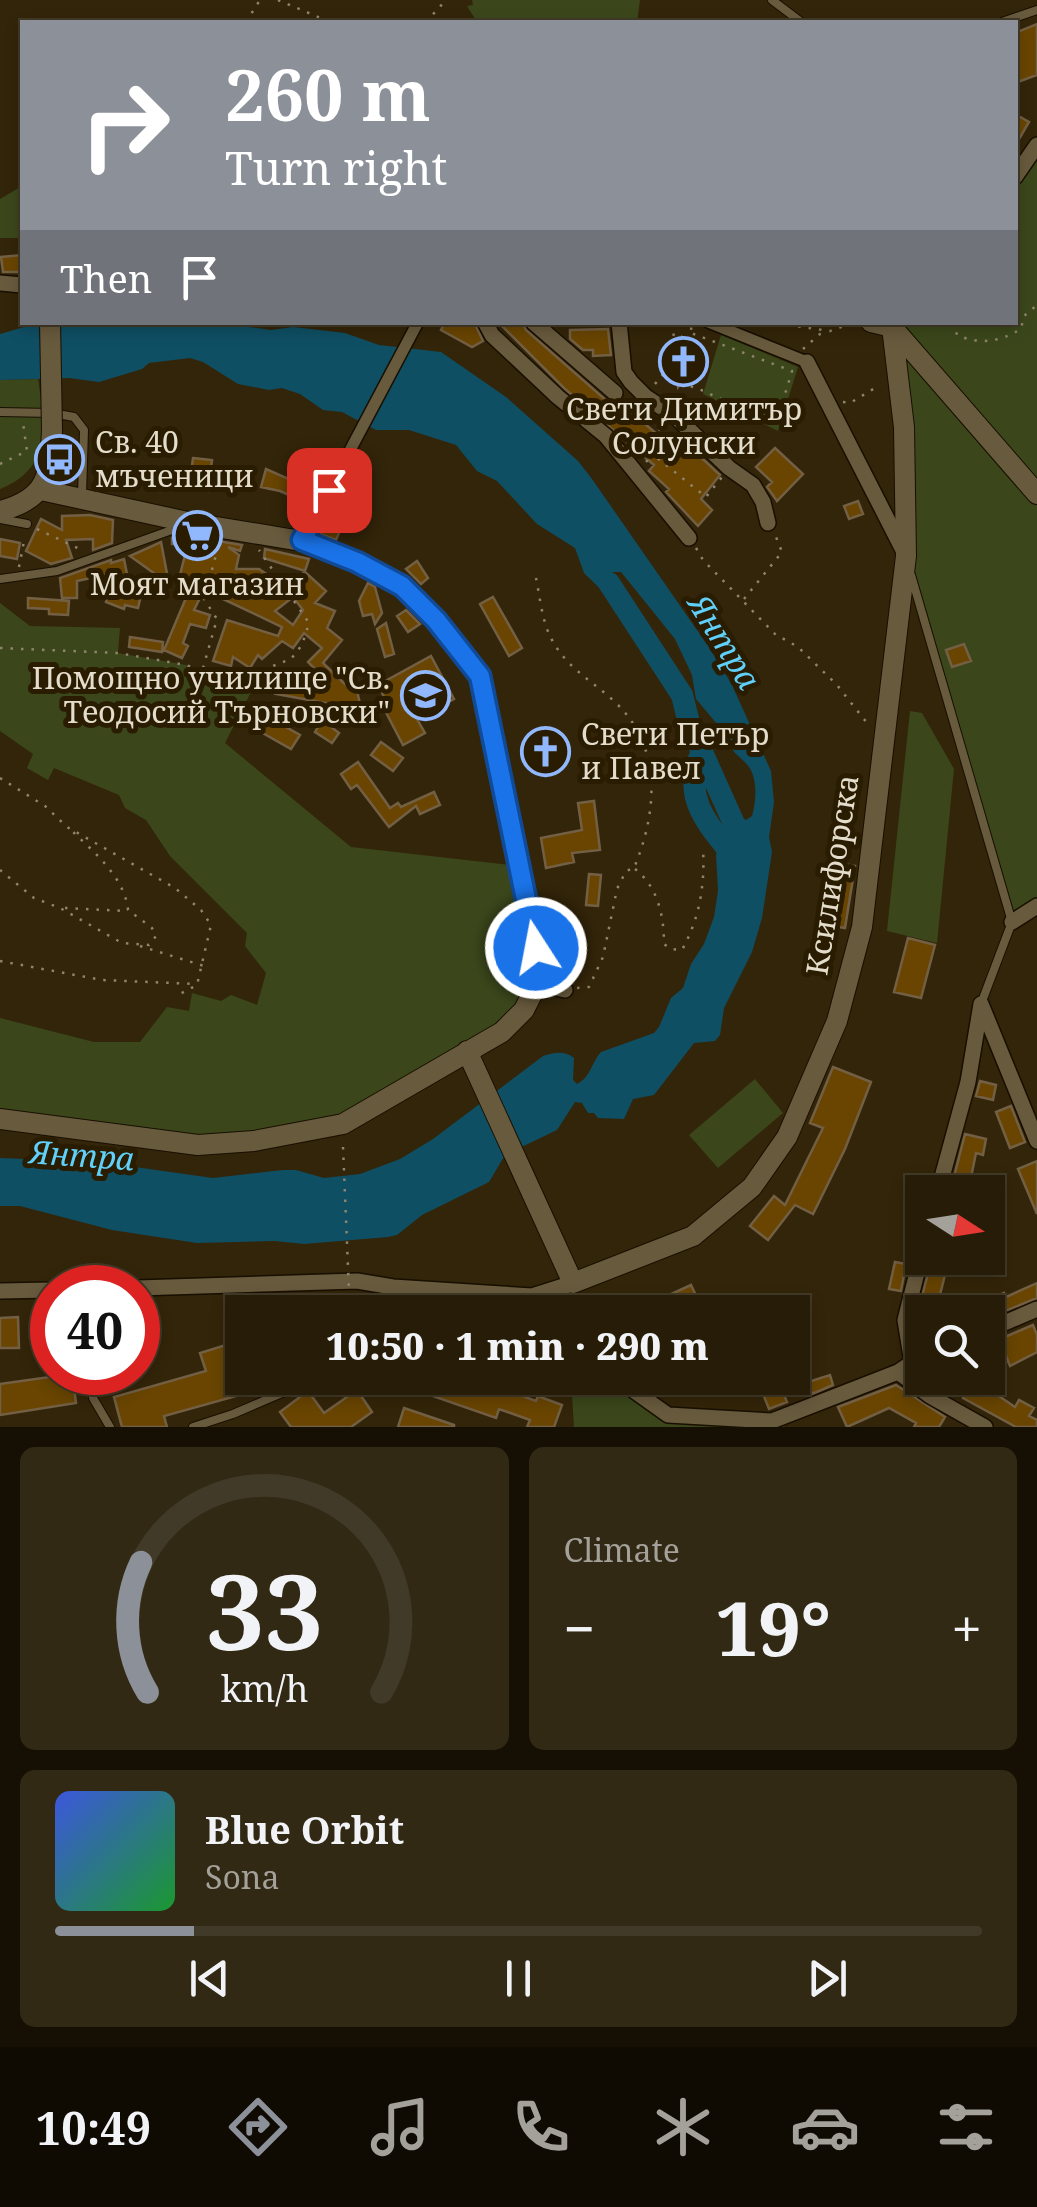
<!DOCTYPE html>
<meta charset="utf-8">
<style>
:root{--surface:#261c07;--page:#322915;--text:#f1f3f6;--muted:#a4a19b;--line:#423a28;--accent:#8c9099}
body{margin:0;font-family:"Noto Serif",serif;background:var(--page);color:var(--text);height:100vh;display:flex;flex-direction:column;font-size:38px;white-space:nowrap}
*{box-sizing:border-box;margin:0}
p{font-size:32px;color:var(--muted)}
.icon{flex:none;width:55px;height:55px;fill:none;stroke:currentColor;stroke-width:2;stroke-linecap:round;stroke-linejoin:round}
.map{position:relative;height:1427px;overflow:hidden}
.panel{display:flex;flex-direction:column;gap:20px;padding:20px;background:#150f04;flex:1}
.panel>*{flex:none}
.top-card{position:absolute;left:20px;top:20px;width:998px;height:305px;border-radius:0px;box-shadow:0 5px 15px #0003,0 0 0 2px var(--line);background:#8c9099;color:#fff;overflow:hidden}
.needle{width:65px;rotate:102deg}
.tools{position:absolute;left:905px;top:1175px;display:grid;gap:20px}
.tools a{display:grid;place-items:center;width:100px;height:100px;border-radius:0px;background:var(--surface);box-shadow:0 5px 15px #0003,0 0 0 2px var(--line);font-size:50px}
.speed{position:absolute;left:30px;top:1265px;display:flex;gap:20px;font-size:50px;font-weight:700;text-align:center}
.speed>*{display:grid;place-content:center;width:130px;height:130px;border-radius:50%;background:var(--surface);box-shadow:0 5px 15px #0003,0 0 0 2px var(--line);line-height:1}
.speed .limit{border:15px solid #d22;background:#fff;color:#111}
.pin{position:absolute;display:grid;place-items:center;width:85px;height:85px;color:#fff;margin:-42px;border-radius:20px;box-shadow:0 5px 15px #0006}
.me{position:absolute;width:110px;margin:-55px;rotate:349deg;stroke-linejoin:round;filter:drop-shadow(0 0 8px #0008)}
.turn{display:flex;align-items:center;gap:35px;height:210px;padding:0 40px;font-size:45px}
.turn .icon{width:130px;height:130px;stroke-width:2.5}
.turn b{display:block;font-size:70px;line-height:85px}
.then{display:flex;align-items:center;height:95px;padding:0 40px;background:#0003;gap:20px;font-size:38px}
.big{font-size:75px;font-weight:800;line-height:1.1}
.panel .card{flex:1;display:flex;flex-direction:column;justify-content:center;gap:15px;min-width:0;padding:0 35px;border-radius:15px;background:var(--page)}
.panel .dial{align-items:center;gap:0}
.dial svg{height:260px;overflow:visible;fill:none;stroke:var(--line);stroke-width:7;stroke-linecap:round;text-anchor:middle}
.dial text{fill:var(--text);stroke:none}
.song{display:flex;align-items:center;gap:30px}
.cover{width:120px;height:120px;border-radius:15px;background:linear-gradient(135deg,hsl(230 70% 55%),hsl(130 70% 35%))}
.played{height:10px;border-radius:5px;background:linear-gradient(90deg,var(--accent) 15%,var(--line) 15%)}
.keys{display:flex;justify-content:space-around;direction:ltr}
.heat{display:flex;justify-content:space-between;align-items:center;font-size:55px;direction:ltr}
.panel .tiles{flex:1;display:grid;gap:20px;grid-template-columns:1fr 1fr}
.card:last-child{grid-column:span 2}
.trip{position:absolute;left:225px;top:1295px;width:585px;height:100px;border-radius:0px;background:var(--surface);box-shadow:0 5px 15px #0003,0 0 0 2px var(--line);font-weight:800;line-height:100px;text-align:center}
.tab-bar{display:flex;height:160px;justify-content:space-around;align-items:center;background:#0f0b03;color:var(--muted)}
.tab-bar .icon{width:70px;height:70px}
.tab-bar .current{color:var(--accent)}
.tab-bar b{font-size:45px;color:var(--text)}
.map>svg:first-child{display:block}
</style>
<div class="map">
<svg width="1037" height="1427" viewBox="0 0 1037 1427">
<rect width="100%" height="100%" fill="#332509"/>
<path fill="#3b471b" d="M 472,0 L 640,0 L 637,22 L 477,22 L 467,6 L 473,5 Z
M 1037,145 L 1037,906 L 1012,922 L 906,556 L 892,327 L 908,322 L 1015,322 L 1015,177 Z
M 22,186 L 22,238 L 0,238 L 0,199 Z
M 721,335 L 798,367 L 778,431 L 703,394 Z
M 38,379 C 45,426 52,468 0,489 L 0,380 Z
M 0,603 L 30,626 L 120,628 L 118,653 L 186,665 L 252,690 L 225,743 L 351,847 L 519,866 L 538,958 L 524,1010 L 343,1124 L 254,1141 L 0,1119 L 0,1018 L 94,1042 L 140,1042 L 167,1007 L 189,1011 L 192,993 L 221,1001 L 231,995 L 257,1005 L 266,973 L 245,946 L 247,933 L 170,856 L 146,820 L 125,808 L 119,795 L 54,768 L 48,780 L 27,768 L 33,754 L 0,731 Z
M 910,711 L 922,713 L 954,769 L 937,943 L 887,931 Z
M 755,1079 L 783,1113 L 718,1168 L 689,1135 Z
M 571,1378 L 616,1378 L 620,1383 L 676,1410 L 772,1421 L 785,1427 L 574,1427 Z"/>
<path fill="#0f4f64" d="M 113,322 L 214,322 L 271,330 L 293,327 L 345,333 L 379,345 L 441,352 L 506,397 L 578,461 L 592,479 L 706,643 L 731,683 L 771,771 L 774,802 L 769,837 L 772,852 L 762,918 L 752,952 L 724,1008 L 720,1035 L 715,1041 L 694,1043 L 654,1095 L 633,1099 L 624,1119 L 598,1118 L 594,1113 L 588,1113 L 582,1103 L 575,1102 L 557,1130 L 505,1155 L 489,1182 L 422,1215 L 397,1235 L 388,1237 L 304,1244 L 275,1241 L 197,1243 L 112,1230 L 20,1206 L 0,1206 L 0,1158 L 99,1162 L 213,1178 L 283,1170 L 296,1170 L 324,1178 L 360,1174 L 400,1159 L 433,1139 L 543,1056 C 554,1053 564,1050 574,1058 L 573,1080 L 577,1084 C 591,1077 591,1063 601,1052 L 654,1033 L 659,1027 L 671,998 L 683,988 L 691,964 L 704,944 L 714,917 L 718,891 L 716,854 L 729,827 L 728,811 L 746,820 L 752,816 C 756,802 758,780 749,767 C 736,751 732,757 729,733 L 717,724 L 696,699 L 692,675 L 675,639 L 621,572 L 613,572 L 611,577 L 628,605 L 621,609 L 584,573 L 575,548 L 537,524 L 497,481 L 477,471 L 456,445 L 409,430 L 376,430 L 342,412 L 323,410 L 300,394 L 282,388 L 269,390 L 238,384 L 203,362 L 190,358 L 149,363 L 142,369 L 99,382 L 69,378 L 0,380 L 0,334 L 38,323 Z"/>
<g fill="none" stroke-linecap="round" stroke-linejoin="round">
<path stroke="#0f4f64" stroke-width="22" d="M 609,583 L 682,695 L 689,723 L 740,837
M 702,752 C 678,802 715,830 741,866"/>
</g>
<path fill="#694501" stroke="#725f44" stroke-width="2.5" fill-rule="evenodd" d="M 1037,24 L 1037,75 L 1015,83 L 1015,33 Z
M 1015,114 L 1029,122 L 1015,146 Z
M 22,255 L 22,272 L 3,272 L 1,257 Z
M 445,322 L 474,322 L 483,341 L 472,347 L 441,330 Z
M 498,322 L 522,322 L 526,330 L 608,402 L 620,403 L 670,445 L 676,437 L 705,461 L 720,475 L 701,499 L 712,510 L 698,526 L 666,492 L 669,489 L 649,471 L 654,465 L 565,389 Z
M 608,329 L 611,355 L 593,356 L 593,350 L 583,350 L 570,339 L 570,330 Z
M 678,344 L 696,347 L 689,378 L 685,377 L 678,387 L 676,375 L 672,374 Z
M 775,448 L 803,474 L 777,501 L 767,487 L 772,482 L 756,467 Z
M 193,458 L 212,460 L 208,491 L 189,489 Z
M 325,463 L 331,466 L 309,504 L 280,491 L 261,487 L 266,469 L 311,489 Z
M 348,475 L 354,478 L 340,503 L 350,507 L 336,540 L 318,533 Z
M 858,501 L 863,514 L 849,519 L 844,506 Z
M 90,515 L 113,520 L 112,543 L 93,550 L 93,539 L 66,540 L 72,558 L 51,564 L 26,551 L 41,519 L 62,530 L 62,516 Z
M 181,535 L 242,545 L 240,551 L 228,547 L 239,555 L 236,569 L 259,569 L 286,587 L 305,572 L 326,591 L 315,603 L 335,611 L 327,628 L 342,640 L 323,663 L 349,688 L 356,686 L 360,704 L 342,706 L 276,694 L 289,681 L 303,690 L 326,680 L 308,662 L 322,648 L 304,633 L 293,648 L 282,641 L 262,659 L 258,655 L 250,668 L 233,657 L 231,666 L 213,661 L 227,620 L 278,636 L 282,627 L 204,590 L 194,610 L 210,615 L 206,628 L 190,624 L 183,643 L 188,646 L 182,658 L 164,650 L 186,598 L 191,599 L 183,594 L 186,588 L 177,586 L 188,544 L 172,544 L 172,538 ZM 293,597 L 303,610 L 293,625 L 275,611 Z
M 0,539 L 20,543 L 17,559 L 0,556 Z
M 161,542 L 169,584 L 130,556 Z
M 265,549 L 309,559 L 305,571 L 264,558 Z
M 124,559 L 129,584 L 143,587 L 138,608 L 125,605 L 124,609 L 106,602 L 118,572 L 77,581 L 77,598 L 62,598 L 60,578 L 111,560 L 111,563 Z
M 417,561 L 428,578 L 421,584 L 406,569 Z
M 368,583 L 375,587 L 382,613 L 375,624 L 372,614 L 363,616 L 359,601 Z
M 493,597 L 522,648 L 509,656 L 480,604 Z
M 28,598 L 69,601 L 68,615 L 49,614 L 49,609 L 28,608 Z
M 406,610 L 420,624 L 408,632 L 397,616 Z
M 386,623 L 394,654 L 385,657 L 377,629 Z
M 130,637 L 163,642 L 162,652 L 129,647 Z
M 964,644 L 971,661 L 952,667 L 946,650 Z
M 431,656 L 454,699 L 417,719 L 425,733 L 403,745 L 380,701 L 385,699 L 378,685 Z
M 261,713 L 300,735 L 291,749 L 252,727 Z
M 322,720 L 339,733 L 332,743 L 315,732 Z
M 553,732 L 562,765 L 539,771 L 530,738 Z
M 381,742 L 403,758 L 393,771 L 371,755 Z
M 358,762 L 390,808 L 398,803 L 401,807 L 434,792 L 440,805 L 420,814 L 416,806 L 389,827 L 357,785 L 351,789 L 341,774 Z
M 840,782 L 856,786 L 853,799 L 837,795 Z
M 594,801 L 600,850 L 572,853 L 574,862 L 546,868 L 541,838 L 582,830 L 578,803 Z
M 837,863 L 855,866 L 845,928 L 827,925 Z
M 589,874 L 601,875 L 598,906 L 586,905 Z
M 908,938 L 935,945 L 921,998 L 894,992 Z
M 833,1067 L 871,1082 L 845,1149 L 813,1214 L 795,1205 L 768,1240 L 750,1226 L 774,1196 L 785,1205 L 823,1128 L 810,1123 Z
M 980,1081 L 996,1085 L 993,1100 L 976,1096 Z
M 1011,1106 L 1025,1142 L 1010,1148 L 996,1112 Z
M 965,1134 L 986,1139 L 983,1155 L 976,1153 L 968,1192 L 950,1192 Z
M 1037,1161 L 1037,1214 L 1018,1169 Z
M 932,1258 L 949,1258 L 942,1287 L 935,1312 L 918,1312 Z
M 895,1262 L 906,1264 L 901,1291 L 889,1289 Z
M 1037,1283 L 1037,1298 L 988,1318 L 988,1312 L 980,1312 L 977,1305 L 1004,1293 L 1006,1297 Z
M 691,1285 L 704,1312 L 632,1312 Z
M 18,1317 L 19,1348 L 0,1348 L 0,1318 Z
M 1033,1325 L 1037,1335 L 1037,1352 L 1010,1366 L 1006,1356 L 988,1364 L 988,1344 Z
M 242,1340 L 242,1378 L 290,1378 L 290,1381 L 164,1416 L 167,1427 L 122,1427 L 114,1397 L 206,1371 L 200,1353 Z
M 56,1372 L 72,1372 L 76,1403 L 0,1415 L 0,1384 L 57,1376 Z
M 830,1375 L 833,1385 L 812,1394 L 808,1382 Z
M 407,1378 L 510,1378 L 506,1390 L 536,1401 L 538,1396 L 562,1405 L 554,1427 L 527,1427 L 530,1420 L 499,1409 L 496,1418 L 404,1386 Z
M 777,1378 L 787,1402 L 769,1409 L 759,1384 Z
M 974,1379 L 1015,1407 L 1019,1400 L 1034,1408 L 1029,1416 L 1037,1420 L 1037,1427 L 1016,1427 L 963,1398 Z
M 896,1385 L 945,1417 L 939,1427 L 914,1427 L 916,1423 L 889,1408 L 847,1427 L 838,1407 Z
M 357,1390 L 372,1412 L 351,1427 L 291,1427 L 280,1412 L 308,1391 L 324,1413 Z
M 404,1408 L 454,1425 L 454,1427 L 398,1427 Z"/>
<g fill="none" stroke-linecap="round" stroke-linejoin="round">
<defs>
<path id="service" d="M 772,0 L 801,22
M 1002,22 L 1037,10
M 0,412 L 52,413 L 74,417 L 84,430 L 82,495
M 0,519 L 27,524
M 911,575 L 1012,922 L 981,1004
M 0,579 L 57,571 L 183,526
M 366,1312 L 382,1300 L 496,1308
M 90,1372 L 93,1398 L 110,1427
M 193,1427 L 233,1414 L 317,1378"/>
<path id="pedestrian" d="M 708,322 L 807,362
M 329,490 L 418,322"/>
<path id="minor" d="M 1015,177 L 1037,145
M 0,283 L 22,285
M 485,322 L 492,335 L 558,397 L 606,436 L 689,538
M 533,322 L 615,393
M 619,322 L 624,372 L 631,382 L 646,397 L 676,417 L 729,468 L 753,485 L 763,502 L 768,523
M 807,362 L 903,550
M 301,541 L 329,490
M 1012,922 L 1037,906
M 537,984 L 565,990
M 981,1004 L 1037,1141
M 938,1192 L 968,1082 L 981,1004
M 138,1288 L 357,1281 L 393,1287 L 532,1296 L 573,1283
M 558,1289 L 574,1312
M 0,1291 L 52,1290
M 988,1330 L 1037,1309
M 912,1363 L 905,1320 L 922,1253
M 898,1372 L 930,1396 L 985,1427
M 616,1378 L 668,1415 L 772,1421 L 898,1372 L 922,1356"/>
<path id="tertiary" d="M 871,322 L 892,327 L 1037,494
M 0,511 C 48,499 50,475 52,430
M 467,1051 L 573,1283 L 693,1236 L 752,1187 L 787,1137 L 837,1021 L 862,927 L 906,556 L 904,427 L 892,327
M 0,1119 L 198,1145 L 254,1141 L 343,1124 L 502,1032 L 524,1010 L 537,984 L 538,958 L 480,677 L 436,620 L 402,586 L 357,562 L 301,541 L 192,523 L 41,490"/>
</defs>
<use href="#service" stroke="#180f00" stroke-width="10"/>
<use href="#pedestrian" stroke="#180f00" stroke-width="14"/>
<use href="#minor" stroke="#180f00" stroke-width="18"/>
<use href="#tertiary" stroke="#180f00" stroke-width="22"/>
<path stroke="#8f846d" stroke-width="2.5" stroke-dasharray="2.5 8" stroke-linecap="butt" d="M 278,0 L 330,22
M 246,22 L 260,0
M 426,22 L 446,0
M 767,322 L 830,331 L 853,323
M 954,322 L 957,335 C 980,345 999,342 1021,329 L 1024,316 L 1037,305
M 688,340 L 693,322
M 803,349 L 820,334 L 828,331
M 664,373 L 673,377 L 674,381 L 699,389 L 776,424 L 792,371 L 691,333
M 655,384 L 664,373 L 674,333 L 688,340 L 687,345
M 626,402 L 671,439 L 656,457 L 706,497 L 722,477
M 843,402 L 850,403 L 880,385
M 646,462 L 667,437
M 0,464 L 27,451 L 23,423
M 37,529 L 84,551
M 696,548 L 703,560 L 775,634 L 798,647 L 837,685 L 867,723
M 19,567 L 25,536
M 536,578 C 540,597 542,621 551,638 C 566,668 593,681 616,703 C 663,748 657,813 634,868 L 626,871 L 617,889 L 603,957 L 589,987 L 576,988
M 744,599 L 782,552 L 776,537
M 0,648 L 118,653 L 186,665 L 252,690
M 203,668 L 217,619 L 204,599 L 219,544
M 234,681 L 291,659 L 302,645 L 309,623 L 259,550
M 0,778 L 45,806 L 67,827 L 175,888 L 201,910 L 211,925 L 197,985 L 178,995
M 635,869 C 658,887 664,916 664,944 L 671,949 L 682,950 C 700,917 705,885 703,848
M 0,870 L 34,898 L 60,908 L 122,943 L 149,945 L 156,936 L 152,928 L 128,910 C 125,878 94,852 72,831
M 65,908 L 127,911
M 140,946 L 204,966
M 0,961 L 102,980 L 196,984"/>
<use href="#service" stroke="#685a3d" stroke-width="8"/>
<use href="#pedestrian" stroke="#685a3d" stroke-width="11"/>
<use href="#minor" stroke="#685a3d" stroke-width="15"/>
<use href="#tertiary" stroke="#685a3d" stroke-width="20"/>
<defs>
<path id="tertiary-bridge" d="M 50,322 L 52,430"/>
</defs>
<use href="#tertiary-bridge" stroke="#180f00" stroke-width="22" stroke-linecap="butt"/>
<path stroke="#8f846d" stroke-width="2.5" stroke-dasharray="2.5 8" stroke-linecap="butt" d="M 343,1147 L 349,1291"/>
<use href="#tertiary-bridge" stroke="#685a3d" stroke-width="20"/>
</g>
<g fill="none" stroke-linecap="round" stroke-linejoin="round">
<defs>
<path id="route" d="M 329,490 L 302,540 L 357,562 L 402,586 L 436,620 L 480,676 L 536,948"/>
</defs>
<use href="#route" stroke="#114b97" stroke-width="25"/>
<use href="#route" stroke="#1a73e8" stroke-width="18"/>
</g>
<defs>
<symbol id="church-ring" viewBox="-11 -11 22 22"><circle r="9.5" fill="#291c01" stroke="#91b8fd" stroke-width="1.5"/><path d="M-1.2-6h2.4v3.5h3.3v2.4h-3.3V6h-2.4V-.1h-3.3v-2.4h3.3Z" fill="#91b8fd"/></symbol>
<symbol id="bus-ring" viewBox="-11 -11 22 22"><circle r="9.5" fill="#291c01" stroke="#91b8fd" stroke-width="1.5"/><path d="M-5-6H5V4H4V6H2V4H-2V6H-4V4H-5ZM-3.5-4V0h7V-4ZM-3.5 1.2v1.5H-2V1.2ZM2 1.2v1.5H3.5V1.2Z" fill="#91b8fd"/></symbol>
<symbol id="supermarket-ring" viewBox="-11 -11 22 22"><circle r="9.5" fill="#291c01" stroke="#91b8fd" stroke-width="1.5"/><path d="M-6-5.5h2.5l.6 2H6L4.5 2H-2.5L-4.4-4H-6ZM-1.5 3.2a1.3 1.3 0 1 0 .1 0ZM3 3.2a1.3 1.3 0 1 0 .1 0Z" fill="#91b8fd"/></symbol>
<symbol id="school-ring" viewBox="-11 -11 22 22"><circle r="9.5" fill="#291c01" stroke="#91b8fd" stroke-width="1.5"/><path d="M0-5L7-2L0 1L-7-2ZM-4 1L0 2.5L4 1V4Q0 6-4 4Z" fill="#91b8fd"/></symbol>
</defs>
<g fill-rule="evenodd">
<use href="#church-ring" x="656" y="334" width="55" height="55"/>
<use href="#bus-ring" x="32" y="432" width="55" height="55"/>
<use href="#supermarket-ring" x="170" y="508" width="55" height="55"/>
<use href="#school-ring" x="398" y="668" width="55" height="55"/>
<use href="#church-ring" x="518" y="724" width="55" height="55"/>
</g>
<g text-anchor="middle" stroke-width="10" stroke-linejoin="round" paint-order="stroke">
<g font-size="30" fill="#e5ddcc" stroke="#291c01">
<text x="684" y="420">Свети Димитър<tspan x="684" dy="34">Солунски</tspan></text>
<text x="95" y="453" text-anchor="start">Св. 40<tspan x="95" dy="34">мъченици</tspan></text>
<text x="197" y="595">Моят магазин</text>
<text x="390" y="689" text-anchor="end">Помощно училище "Св.<tspan x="390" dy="34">Теодосий Търновски"</tspan></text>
<text x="581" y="745" text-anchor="start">Свети Петър<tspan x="581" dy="34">и Павел</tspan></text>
</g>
<g font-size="30" fill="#e5ddcc" stroke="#291c01">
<text transform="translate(833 875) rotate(-81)" y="10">Ксилифорска</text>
</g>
<g font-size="32" font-style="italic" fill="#60d0fb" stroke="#291c01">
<text transform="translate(724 642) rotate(58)" y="11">Янтра</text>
<text transform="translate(82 1156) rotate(4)" y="11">Янтра</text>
</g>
</g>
</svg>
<div class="tools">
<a><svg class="needle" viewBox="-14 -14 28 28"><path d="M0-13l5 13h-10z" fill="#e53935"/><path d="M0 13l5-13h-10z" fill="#a4a19b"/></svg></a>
<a><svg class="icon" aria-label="search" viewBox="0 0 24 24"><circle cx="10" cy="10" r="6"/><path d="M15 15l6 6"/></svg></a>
</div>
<div class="speed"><div class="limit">40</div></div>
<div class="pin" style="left:329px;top:490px;background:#d93025"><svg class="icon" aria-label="arrive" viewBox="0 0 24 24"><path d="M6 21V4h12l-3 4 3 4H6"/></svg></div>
<svg class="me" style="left:536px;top:948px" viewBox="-20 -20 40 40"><circle r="17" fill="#1a73e8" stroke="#fff" stroke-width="3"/><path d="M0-11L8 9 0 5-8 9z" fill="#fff"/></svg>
<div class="trip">10:50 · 1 min · 290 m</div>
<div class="top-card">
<div class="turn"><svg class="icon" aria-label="right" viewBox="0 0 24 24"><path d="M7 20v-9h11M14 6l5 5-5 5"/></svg><div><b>260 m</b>Turn right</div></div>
<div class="then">Then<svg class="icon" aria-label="arrive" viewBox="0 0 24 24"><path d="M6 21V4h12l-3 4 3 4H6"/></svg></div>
</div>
</div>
<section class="panel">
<div class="tiles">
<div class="card dial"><svg viewBox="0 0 100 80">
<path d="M14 69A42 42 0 1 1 86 69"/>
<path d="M14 69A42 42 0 0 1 12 29" stroke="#8c9099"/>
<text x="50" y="56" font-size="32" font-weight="700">33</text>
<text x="50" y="72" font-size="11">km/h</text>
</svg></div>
<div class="card"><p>Climate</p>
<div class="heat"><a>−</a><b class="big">19°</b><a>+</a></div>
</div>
<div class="card">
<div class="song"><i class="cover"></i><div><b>Blue Orbit</b><p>Sona</p></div></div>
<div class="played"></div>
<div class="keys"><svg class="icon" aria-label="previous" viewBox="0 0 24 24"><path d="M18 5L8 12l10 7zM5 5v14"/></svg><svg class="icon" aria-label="pause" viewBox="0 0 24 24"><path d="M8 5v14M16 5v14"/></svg><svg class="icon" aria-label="next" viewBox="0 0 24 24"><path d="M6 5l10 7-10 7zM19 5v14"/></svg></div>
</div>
</div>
</section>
<nav class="tab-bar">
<b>10:49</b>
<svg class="icon current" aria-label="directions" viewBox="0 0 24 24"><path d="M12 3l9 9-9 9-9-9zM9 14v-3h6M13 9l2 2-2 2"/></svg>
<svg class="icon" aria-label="music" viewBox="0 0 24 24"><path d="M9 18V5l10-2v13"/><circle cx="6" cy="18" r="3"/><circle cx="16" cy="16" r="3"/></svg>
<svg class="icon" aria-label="phone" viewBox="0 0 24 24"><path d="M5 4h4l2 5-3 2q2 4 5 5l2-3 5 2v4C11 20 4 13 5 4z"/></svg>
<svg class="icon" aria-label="climate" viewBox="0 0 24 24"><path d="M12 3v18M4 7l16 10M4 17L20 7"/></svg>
<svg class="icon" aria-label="car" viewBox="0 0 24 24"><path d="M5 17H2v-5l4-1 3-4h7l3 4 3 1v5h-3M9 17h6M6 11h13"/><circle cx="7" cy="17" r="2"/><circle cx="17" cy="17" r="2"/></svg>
<svg class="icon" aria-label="filters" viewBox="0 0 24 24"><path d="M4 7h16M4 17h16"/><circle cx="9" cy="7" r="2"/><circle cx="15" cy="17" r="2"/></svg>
</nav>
